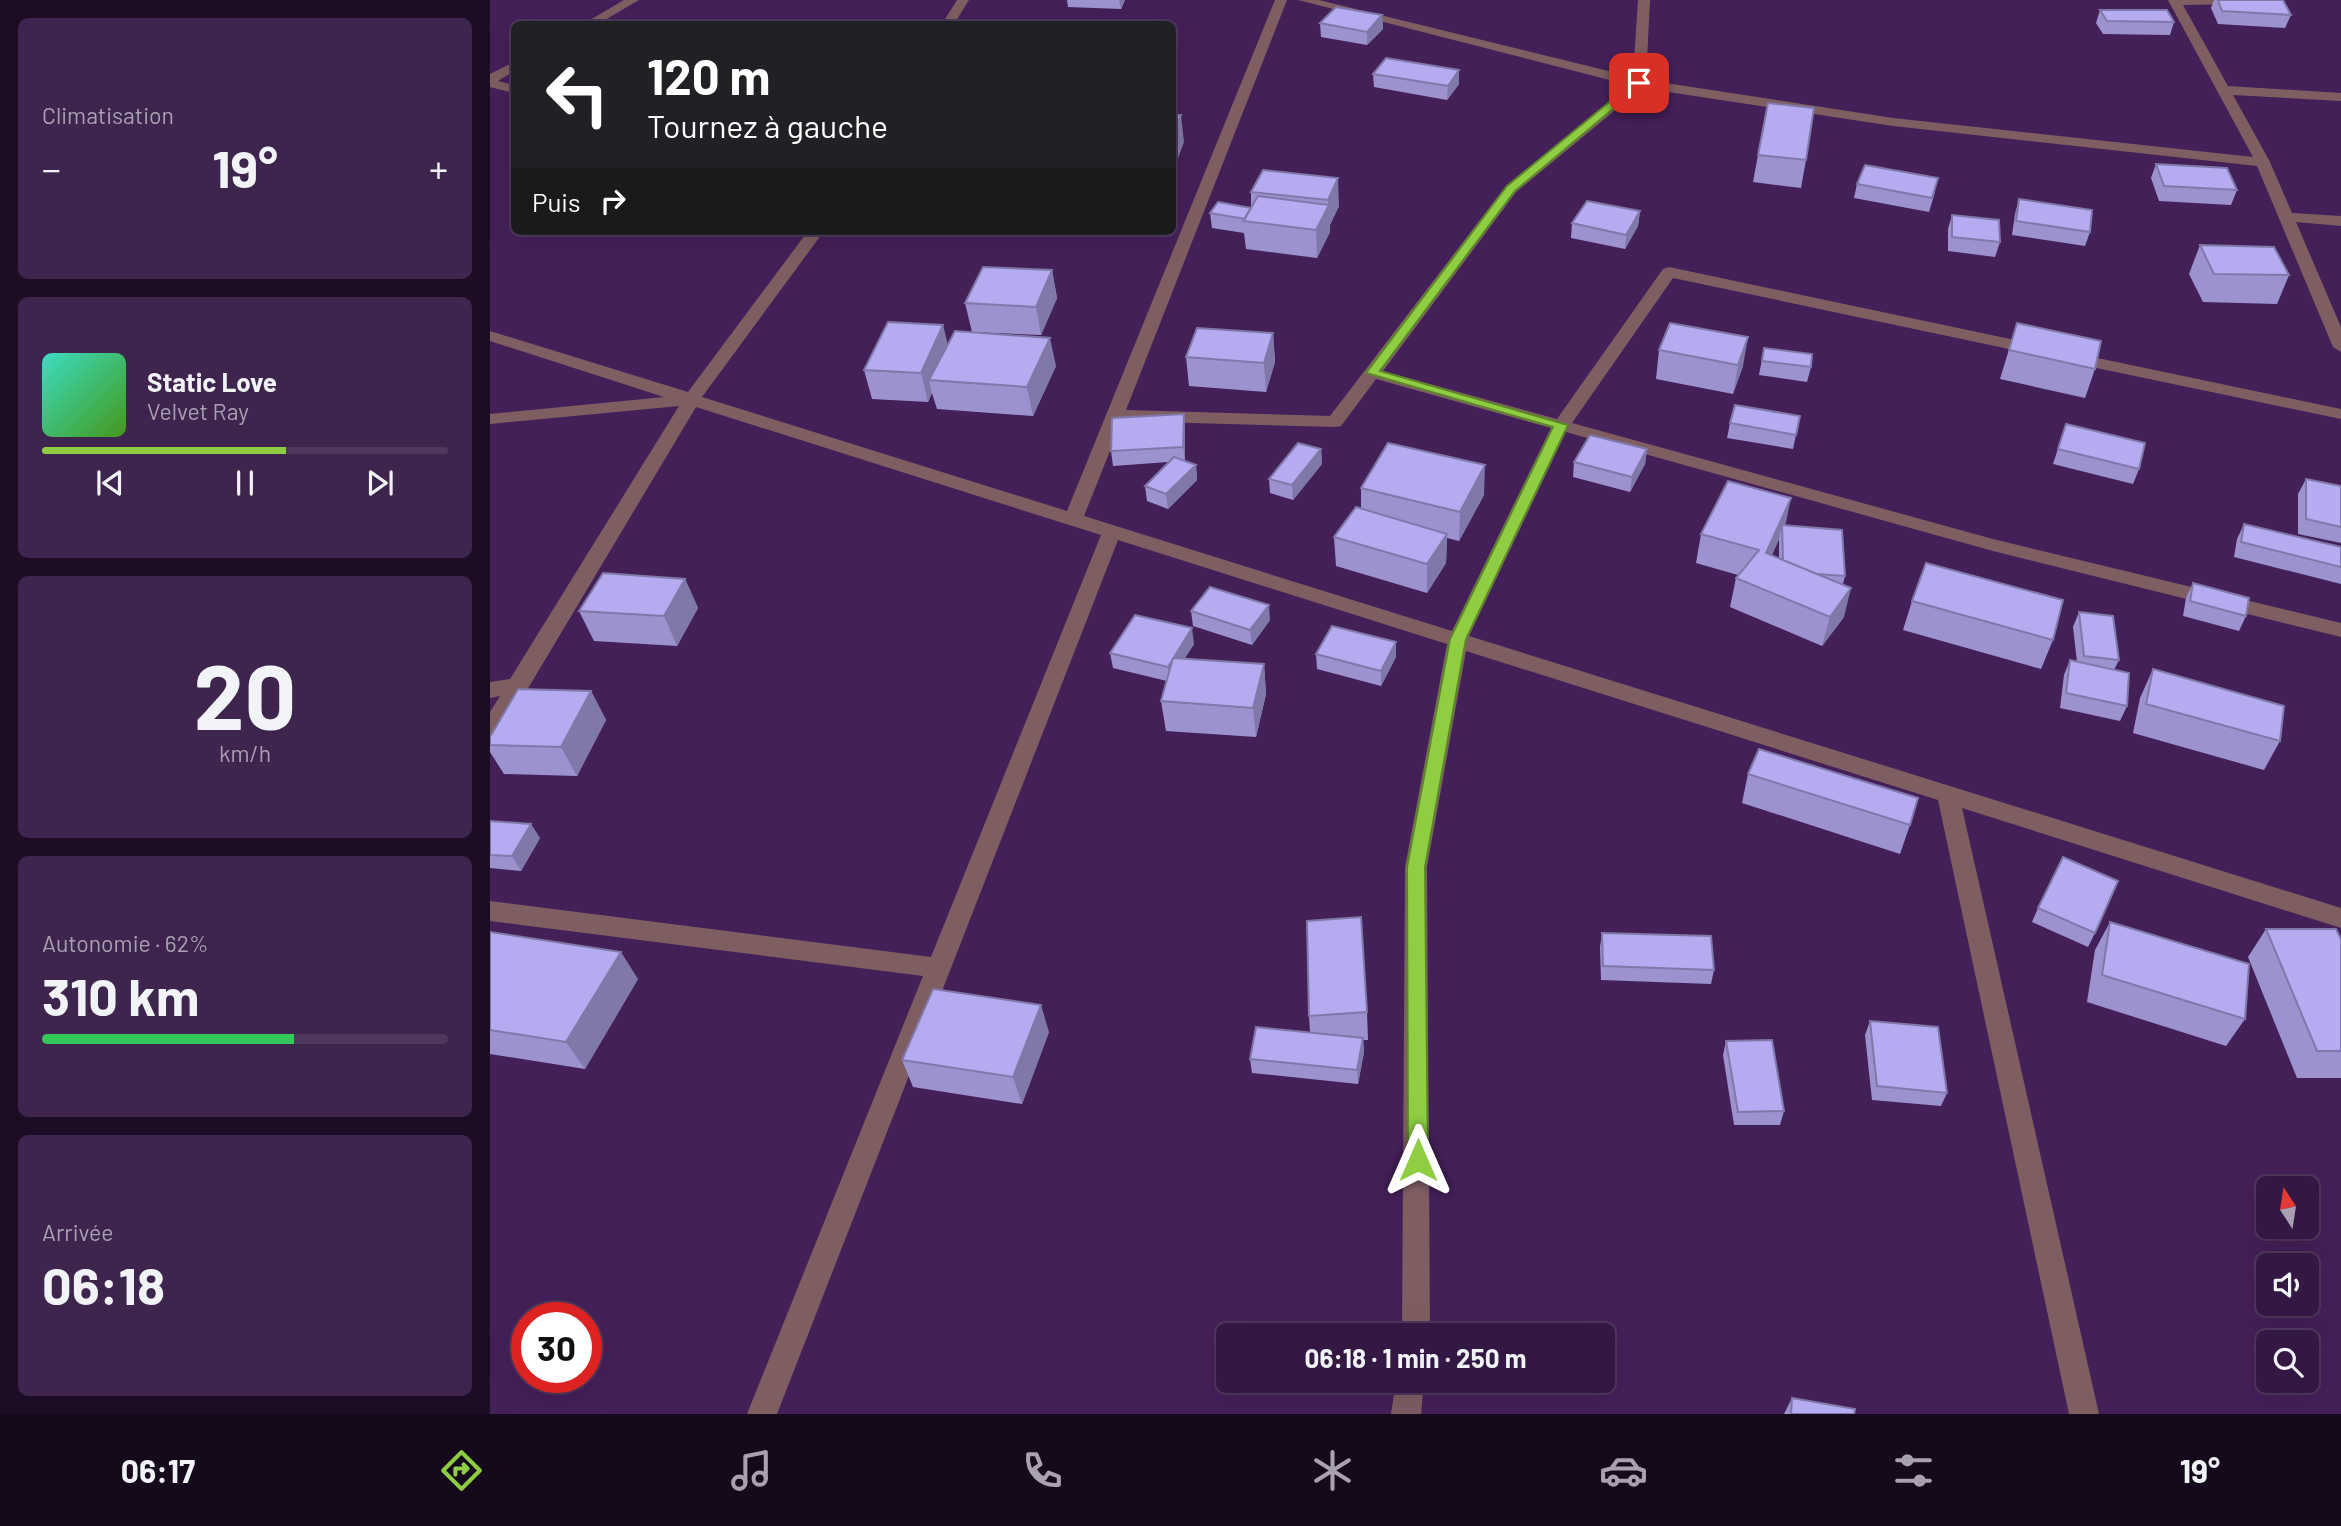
<!DOCTYPE html>
<html lang="fr">
<meta charset="utf-8">
<style>
:root{--surface:#331843;--page:#3e254e;--text:#f1f3f6;--muted:#a9a0b2;--line:#4e375c;--accent:#8fcd42}
body{margin:0;font-family:Barlow,sans-serif;background:var(--page);color:var(--text);height:100vh;display:flex;flex-direction:column;font-size:26px;white-space:nowrap}
*{box-sizing:border-box;margin:0}
p{font-size:23px;color:var(--muted)}
.icon{flex:none;width:38px;height:38px;fill:none;stroke:currentColor;stroke-width:2;stroke-linecap:round;stroke-linejoin:round}
.map{position:relative;flex:1;overflow:hidden}
.panel{display:flex;flex-direction:column;gap:18px;padding:18px;background:#1c0d25;width:490px}
.panel>*{flex:none}
.hud{position:absolute;left:21px;top:21px;width:665px;height:214px;border-radius:10px;box-shadow:0 7px 28px #0002,0 0 0 2px var(--line);background:#202124;color:#fff;overflow:hidden}
.needle{width:46px;rotate:348deg}
.buttons{position:absolute;left:1766px;top:1176px;display:grid;gap:14px}
.buttons a{display:grid;place-items:center;width:63px;height:63px;border-radius:10px;background:var(--surface);box-shadow:0 7px 28px #0002,0 0 0 2px var(--line);font-size:35px}
.speed{position:absolute;left:21px;top:1302px;display:flex;gap:14px;font-size:35px;font-weight:700;text-align:center}
.speed>*{display:grid;place-content:center;width:91px;height:91px;border-radius:50%;background:var(--surface);box-shadow:0 7px 28px #0002,0 0 0 2px var(--line);line-height:1}
.speed .limit{border:10px solid #d22;background:#fff;color:#111}
.pin{position:absolute;display:grid;place-items:center;width:60px;height:60px;color:#fff;margin:-30px;border-radius:14px;box-shadow:0 4px 10px #0006}
.me{position:absolute;width:77px;margin:-38px;rotate:0deg;stroke-linejoin:round;filter:drop-shadow(0 0 5px #0008)}
.turn{display:flex;align-items:center;gap:24px;height:147px;padding:0 21px;font-size:32px}
.turn .icon{width:91px;height:91px;stroke-width:2.5}
.turn b{display:block;font-size:49px;line-height:60px}
.then{display:flex;align-items:center;height:66px;padding:0 21px;background:#0003;gap:14px;font-size:26px}
.big{font-size:52px;font-weight:700;line-height:1.1}
.panel .widget{flex:1;display:flex;flex-direction:column;justify-content:center;gap:10px;min-width:0;padding:0 24px;border-radius:10px;background:var(--page)}
.panel .dial{align-items:center;gap:0}
.dial b{font-size:91px;line-height:1}
.song{display:flex;align-items:center;gap:21px}
.cover{width:84px;height:84px;border-radius:10px;background:linear-gradient(135deg,hsl(170 70% 55%),hsl(100 70% 35%))}
.played{height:7px;border-radius:4px;background:linear-gradient(90deg,var(--accent) 60%,var(--line) 60%)}
.keys{display:flex;justify-content:space-around;direction:ltr}
.heat{display:flex;justify-content:space-between;align-items:center;font-size:38px;direction:ltr}
.charge{height:10px;border-radius:5px;background:linear-gradient(90deg,#34c759 62%,var(--line) 0)}
.trip{position:absolute;left:726px;top:1323px;width:399px;height:70px;border-radius:10px;background:var(--surface);box-shadow:0 7px 28px #0002,0 0 0 2px var(--line);font-weight:700;line-height:70px;text-align:center}
.dock{display:flex;height:112px;justify-content:space-around;align-items:center;background:#140a1b;color:var(--muted)}
.dock .icon{width:49px;height:49px}
.dock .selected{color:var(--accent)}
.dock b{font-size:32px;color:var(--text)}
main{display:flex;flex:1;min-height:0}
.map>svg:first-child{display:block}
</style>
<main>
<section class="panel">
<div class="widget"><p>Climatisation</p>
<div class="heat"><a>−</a><b class="big">19°</b><a>+</a></div>
</div>
<div class="widget">
<div class="song"><i class="cover"></i><div><b>Static Love</b><p>Velvet Ray</p></div></div>
<div class="played"></div>
<div class="keys"><svg class="icon" aria-label="previous" viewBox="0 0 24 24"><path d="M18 5L8 12l10 7zM5 5v14"/></svg><svg class="icon" aria-label="pause" viewBox="0 0 24 24"><path d="M8 5v14M16 5v14"/></svg><svg class="icon" aria-label="next" viewBox="0 0 24 24"><path d="M6 5l10 7-10 7zM19 5v14"/></svg></div>
</div>
<div class="widget dial"><b>20</b><p>km/h</p></div>
<div class="widget"><p>Autonomie · 62%</p><b class="big">310 km</b><div class="charge"></div></div>
<div class="widget"><p>Arrivée</p><b class="big">06:18</b></div>
</section>
<div class="map">
<svg width="1851" height="1414" viewBox="0 0 1851 1414">
<rect width="100%" height="100%" fill="#442059"/>
<g fill="none" stroke-linecap="round" stroke-linejoin="round">
<path fill="#7f5e62" fill-rule="evenodd" d="M 134,0 L 149,0 L 108,24 L 93,24 Z
M 467,0 L 479,0 L 464,24 L 452,24 Z
M 785,0 L 797,0 L 636,410 L 840,416 L 1016,186 L 1139,85 L 808,0 L 829,0 L 1143,77 L 1148,0 L 1160,0 L 1156,80 L 1403,118 L 1763,157 L 1678,0 L 1752,0 L 1746,4 L 1693,5 L 1738,86 L 1851,93 L 1851,101 L 1743,95 L 1780,162 L 1802,213 L 1851,216 L 1851,226 L 1806,222 L 1851,327 L 1851,352 L 1843,347 L 1767,166 L 1403,126 L 1152,88 L 1026,192 L 893,371 L 1067,419 L 1173,269 L 1179,267 L 1554,346 L 1556,350 L 1548,355 L 1183,278 L 1082,423 L 1503,539 L 1851,623 L 1851,637 L 1503,551 L 1076,432 L 979,636 L 1851,908 L 1851,928 L 1472,808 L 1609,1414 L 1579,1414 L 1448,800 L 976,651 L 937,867 L 940,1335 L 912,1335 L 915,867 L 957,644 L 628,540 L 287,1414 L 257,1414 L 433,976 L 0,921 L 0,901 L 441,957 L 611,535 L 206,407 L 37,690 L 8,736 L 0,738 L 0,712 L 10,696 L 0,698 L 0,682 L 20,679 L 189,406 L 0,424 L 0,414 L 174,397 L 0,341 L 0,331 L 198,392 L 318,231 L 334,231 L 212,397 L 577,511 ZM 886,379 L 1061,428 L 962,631 L 594,516 L 632,421 L 845,427 L 851,426 Z
M 24,62 L 24,71 L 8,81 L 24,85 L 24,93 L 0,87 L 0,74 Z
M 1579,352 L 1851,409 L 1851,419 L 1573,361 L 1571,357 Z
M 906,1381 L 934,1381 L 931,1414 L 901,1414 Z"/>
</g>
<path fill="#9c93ce" fill-rule="evenodd" d="M 577,0 L 635,0 L 631,9 L 578,7 Z
M 1724,0 L 1793,0 L 1801,15 L 1795,28 L 1728,24 L 1721,8 Z
M 1610,10 L 1684,22 L 1680,35 L 1613,34 L 1606,23 Z
M 892,15 L 893,29 L 877,45 L 831,37 L 830,23 Z
M 969,70 L 969,84 L 957,100 L 884,87 L 883,74 Z
M 1268,155 L 1316,160 L 1311,188 L 1263,182 Z
M 1666,164 L 1747,190 L 1741,205 L 1669,201 L 1661,178 Z
M 773,170 L 849,206 L 840,225 L 840,232 L 827,258 L 756,249 L 754,233 L 722,228 L 720,213 L 761,208 L 761,192 Z
M 1367,184 L 1445,192 L 1439,212 L 1364,198 Z
M 1529,199 L 1600,232 L 1595,246 L 1522,235 L 1525,214 Z
M 1150,211 L 1148,226 L 1135,249 L 1081,238 L 1082,223 Z
M 1462,215 L 1510,242 L 1505,257 L 1458,251 L 1458,229 Z
M 1710,245 L 1799,275 L 1787,304 L 1713,302 L 1699,274 Z
M 562,270 L 567,298 L 551,335 L 482,332 L 475,303 Z
M 1527,323 L 1605,369 L 1595,398 L 1510,379 Z
M 783,333 L 785,362 L 776,392 L 699,386 L 696,357 Z
M 458,345 L 566,366 L 543,416 L 447,409 L 442,393 L 438,402 L 382,399 L 374,370 Z
M 1274,348 L 1321,367 L 1317,382 L 1269,375 Z
M 1169,350 L 1253,366 L 1243,394 L 1166,379 Z
M 1310,416 L 1303,449 L 1237,438 L 1240,423 Z
M 1576,424 L 1649,469 L 1643,484 L 1563,464 Z
M 695,429 L 695,461 L 706,465 L 707,480 L 678,509 L 657,501 L 655,486 L 678,462 L 623,466 L 621,451 Z
M 831,449 L 832,464 L 803,500 L 780,493 L 779,479 Z
M 1157,449 L 1155,464 L 1140,492 L 1083,477 L 1084,462 Z
M 1816,479 L 1851,486 L 1851,543 L 1808,534 L 1808,494 Z
M 871,488 L 994,495 L 969,541 L 957,538 L 956,563 L 937,593 L 846,566 L 844,537 L 871,509 Z
M 1754,524 L 1851,547 L 1851,584 L 1744,557 L 1747,539 Z
M 1295,525 L 1355,576 L 1353,584 L 1354,617 L 1332,646 L 1240,607 L 1246,578 L 1248,575 L 1206,563 L 1211,534 ZM 1289,539 L 1289,558 L 1282,555 Z
M 195,579 L 208,608 L 187,646 L 104,641 L 89,611 Z
M 1703,583 L 1756,616 L 1749,631 L 1693,616 L 1696,598 Z
M 1422,601 L 1563,640 L 1551,669 L 1413,630 Z
M 701,611 L 780,620 L 762,645 L 703,626 Z
M 1589,612 L 1629,660 L 1624,670 L 1637,706 L 1630,721 L 1570,708 L 1574,675 L 1580,660 L 1587,662 L 1583,627 Z
M 704,644 L 694,659 L 774,664 L 776,694 L 766,737 L 676,731 L 671,701 L 677,681 L 623,668 L 620,653 Z
M 826,654 L 906,657 L 891,686 L 827,669 Z
M 1663,669 L 1790,741 L 1774,770 L 1643,733 L 1650,698 Z
M 101,691 L 116,720 L 87,776 L 14,774 L 0,752 L 0,737 Z
M 1258,774 L 1420,825 L 1410,854 L 1252,803 Z
M 0,821 L 50,838 L 31,871 L 0,868 Z
M 1548,908 L 1605,933 L 1598,947 L 1542,922 Z
M 1620,922 L 1755,1019 L 1736,1046 L 1597,1002 L 1605,950 Z
M 1776,929 L 1851,939 L 1851,1078 L 1807,1078 L 1758,957 Z
M 0,932 L 148,979 L 95,1069 L 0,1054 Z
M 1112,933 L 1224,970 L 1221,984 L 1111,980 L 1110,947 Z
M 877,1012 L 878,1040 L 873,1040 L 874,1052 L 868,1084 L 762,1073 L 760,1059 L 820,1032 L 819,1016 Z
M 1380,1021 L 1457,1093 L 1451,1106 L 1382,1100 L 1375,1035 Z
M 559,1032 L 532,1104 L 423,1087 L 412,1060 Z
M 1236,1041 L 1294,1111 L 1290,1125 L 1244,1125 L 1233,1055 Z
M 1302,1398 L 1364,1414 L 1294,1414 Z"/>
<path fill="#7f78a8" d="M 629,0 L 635,0 L 631,9 Z
M 892,15 L 893,29 L 877,45 L 877,32 Z
M 969,70 L 969,84 L 957,100 L 958,86 Z
M 691,115 L 694,142 L 684,169 L 682,136 Z
M 848,178 L 849,206 L 840,225 L 840,232 L 827,258 L 826,230 L 838,207 L 838,200 Z
M 1150,211 L 1148,226 L 1135,249 L 1136,235 Z
M 562,270 L 567,298 L 551,335 L 546,307 Z
M 453,325 L 460,353 L 439,380 L 442,393 L 438,402 L 431,373 Z
M 783,333 L 785,362 L 776,392 L 774,363 Z
M 1258,337 L 1253,366 L 1243,394 L 1248,365 Z
M 560,338 L 566,366 L 543,416 L 537,387 Z
M 694,414 L 695,429 L 695,461 L 693,447 Z
M 831,449 L 832,464 L 803,500 L 802,485 Z
M 1157,449 L 1155,464 L 1140,492 L 1142,477 Z
M 706,465 L 707,480 L 678,509 L 676,494 Z
M 995,465 L 994,495 L 969,541 L 970,512 Z
M 1301,498 L 1295,527 L 1292,525 L 1289,539 L 1270,582 L 1276,553 Z
M 957,534 L 956,563 L 937,593 L 937,564 Z
M 195,579 L 208,608 L 187,646 L 174,616 Z
M 1361,588 L 1354,617 L 1332,646 L 1340,617 Z
M 779,605 L 780,620 L 762,645 L 760,630 Z
M 702,628 L 704,644 L 680,682 L 678,667 Z
M 906,642 L 906,657 L 891,686 L 891,671 Z
M 774,664 L 776,694 L 766,737 L 763,708 Z
M 101,691 L 116,720 L 87,776 L 71,747 Z
M 41,824 L 50,838 L 31,871 L 22,856 Z
M 131,952 L 148,979 L 95,1069 L 76,1042 Z
M 551,1005 L 559,1032 L 532,1104 L 523,1077 Z
M 873,1038 L 874,1052 L 868,1084 L 867,1070 Z"/>
<path fill="#b5abf0" stroke="#7f78a8" stroke-width="2" d="M 1728,0 L 1793,0 L 1801,15 L 1732,11 Z
M 846,7 L 892,15 L 877,32 L 830,23 Z
M 1610,10 L 1677,10 L 1684,22 L 1617,21 Z
M 896,58 L 969,70 L 958,86 L 883,74 Z
M 1278,103 L 1324,108 L 1316,160 L 1268,155 Z
M 682,115 L 691,115 L 682,136 Z
M 1666,164 L 1737,168 L 1747,190 L 1674,186 Z
M 1375,165 L 1448,178 L 1442,198 L 1367,184 Z
M 773,170 L 848,178 L 838,200 L 761,192 Z
M 768,196 L 839,205 L 826,230 L 753,221 Z
M 1529,199 L 1602,210 L 1600,232 L 1526,221 Z
M 1097,201 L 1150,211 L 1136,235 L 1082,223 Z
M 728,202 L 761,208 L 755,219 L 720,213 Z
M 1462,215 L 1509,220 L 1510,242 L 1462,237 Z
M 1710,245 L 1784,247 L 1799,275 L 1724,274 Z
M 493,267 L 562,270 L 546,307 L 475,303 Z
M 398,322 L 453,325 L 431,373 L 374,370 Z
M 1180,323 L 1258,337 L 1248,365 L 1169,350 Z
M 1527,323 L 1611,341 L 1605,369 L 1519,350 Z
M 707,328 L 783,333 L 774,363 L 696,357 Z
M 465,331 L 560,338 L 537,387 L 439,380 Z
M 1274,348 L 1322,354 L 1321,367 L 1272,361 Z
M 1245,405 L 1310,416 L 1306,435 L 1240,423 Z
M 694,414 L 693,447 L 621,451 L 622,418 Z
M 1576,424 L 1655,443 L 1649,469 L 1568,449 Z
M 1100,435 L 1157,449 L 1142,477 L 1084,462 Z
M 808,443 L 831,449 L 802,485 L 779,479 Z
M 898,443 L 995,465 L 970,512 L 871,488 Z
M 684,457 L 706,465 L 676,494 L 655,486 Z
M 1816,479 L 1851,486 L 1851,527 L 1816,519 Z
M 1238,481 L 1301,498 L 1276,553 L 1361,588 L 1340,617 L 1246,578 L 1269,550 L 1211,534 Z
M 866,507 L 957,534 L 937,564 L 844,537 Z
M 1754,524 L 1851,547 L 1851,567 L 1751,542 Z
M 1292,525 L 1352,530 L 1355,576 L 1327,574 L 1293,560 Z
M 1436,563 L 1573,600 L 1563,640 L 1422,601 Z
M 113,573 L 195,579 L 174,616 L 89,611 Z
M 1703,583 L 1759,598 L 1756,616 L 1700,601 Z
M 720,587 L 779,605 L 760,630 L 701,611 Z
M 1589,612 L 1623,616 L 1629,660 L 1594,656 Z
M 645,615 L 702,628 L 678,667 L 620,653 Z
M 842,626 L 906,642 L 891,671 L 826,654 Z
M 683,658 L 774,664 L 763,708 L 671,701 Z
M 1580,660 L 1639,673 L 1637,706 L 1576,693 Z
M 1663,669 L 1794,706 L 1790,741 L 1656,704 Z
M 28,689 L 101,691 L 71,747 L 0,745 L 0,737 Z
M 1269,749 L 1428,798 L 1420,825 L 1258,774 Z
M 0,821 L 41,824 L 22,856 L 0,855 Z
M 1573,857 L 1628,881 L 1605,933 L 1548,908 Z
M 871,917 L 877,1012 L 819,1016 L 817,921 Z
M 1620,922 L 1759,964 L 1755,1019 L 1612,975 Z
M 1776,929 L 1846,929 L 1851,939 L 1851,1051 L 1827,1051 Z
M 0,932 L 131,952 L 76,1042 L 0,1030 Z
M 1112,933 L 1221,936 L 1224,970 L 1113,966 Z
M 443,989 L 551,1005 L 523,1077 L 412,1060 Z
M 1380,1021 L 1448,1027 L 1457,1093 L 1387,1086 Z
M 766,1027 L 873,1038 L 867,1070 L 760,1059 Z
M 1282,1040 L 1294,1111 L 1248,1112 L 1236,1041 Z
M 1302,1398 L 1365,1409 L 1364,1414 L 1301,1414 Z"/>
<path fill="#8fcd42" stroke="#5d852b" stroke-width="2" d="M 1145,81 L 1154,83 L 1025,191 L 890,371 L 1078,425 L 976,639 L 935,867 L 938,1160 L 935,1166 L 928,1169 L 921,1166 L 918,1160 L 917,867 L 960,639 L 1063,427 L 876,373 L 1017,186 Z"/>
</svg>
<div class="buttons">
<a><svg class="needle" viewBox="-14 -14 28 28"><path d="M0-13l5 13h-10z" fill="#e53935"/><path d="M0 13l5-13h-10z" fill="#a9a0b2"/></svg></a>
<a><svg class="icon" aria-label="sound" viewBox="0 0 24 24"><path d="M4 9h4l5-4v14l-5-4H4zM17 9q2 3 0 6"/></svg></a>
<a><svg class="icon" aria-label="search" viewBox="0 0 24 24"><circle cx="10" cy="10" r="6"/><path d="M15 15l6 6"/></svg></a>
</div>
<div class="speed"><div class="limit">30</div></div>
<div class="pin" style="left:1149px;top:83px;background:#d93025"><svg class="icon" aria-label="arrive" viewBox="0 0 24 24"><path d="M6 21V4h12l-3 4 3 4H6"/></svg></div>
<svg class="me" style="left:928px;top:1160px" viewBox="-20 -20 40 40"><path d="M0-17L14 15 0 8-14 15z" fill="#8fcd42" stroke="#fff" stroke-width="4"/></svg>
<div class="trip">06:18 · 1 min · 250 m</div>
<div class="hud">
<div class="turn"><svg class="icon" aria-label="left" viewBox="0 0 24 24"><path d="M17 20v-9H6M10 6l-5 5 5 5"/></svg><div><b>120 m</b>Tournez à gauche</div></div>
<div class="then">Puis<svg class="icon" aria-label="right" viewBox="0 0 24 24"><path d="M7 20v-9h11M14 6l5 5-5 5"/></svg></div>
</div>
</div>
</main>
<nav class="dock">
<b>06:17</b>
<svg class="icon selected" aria-label="directions" viewBox="0 0 24 24"><path d="M12 3l9 9-9 9-9-9zM9 14v-3h6M13 9l2 2-2 2"/></svg>
<svg class="icon" aria-label="music" viewBox="0 0 24 24"><path d="M9 18V5l10-2v13"/><circle cx="6" cy="18" r="3"/><circle cx="16" cy="16" r="3"/></svg>
<svg class="icon" aria-label="phone" viewBox="0 0 24 24"><path d="M5 4h4l2 5-3 2q2 4 5 5l2-3 5 2v4C11 20 4 13 5 4z"/></svg>
<svg class="icon" aria-label="climate" viewBox="0 0 24 24"><path d="M12 3v18M4 7l16 10M4 17L20 7"/></svg>
<svg class="icon" aria-label="car" viewBox="0 0 24 24"><path d="M5 17H2v-5l4-1 3-4h7l3 4 3 1v5h-3M9 17h6M6 11h13"/><circle cx="7" cy="17" r="2"/><circle cx="17" cy="17" r="2"/></svg>
<svg class="icon" aria-label="filters" viewBox="0 0 24 24"><path d="M4 7h16M4 17h16"/><circle cx="9" cy="7" r="2"/><circle cx="15" cy="17" r="2"/></svg>
<b>19°</b>
</nav>
